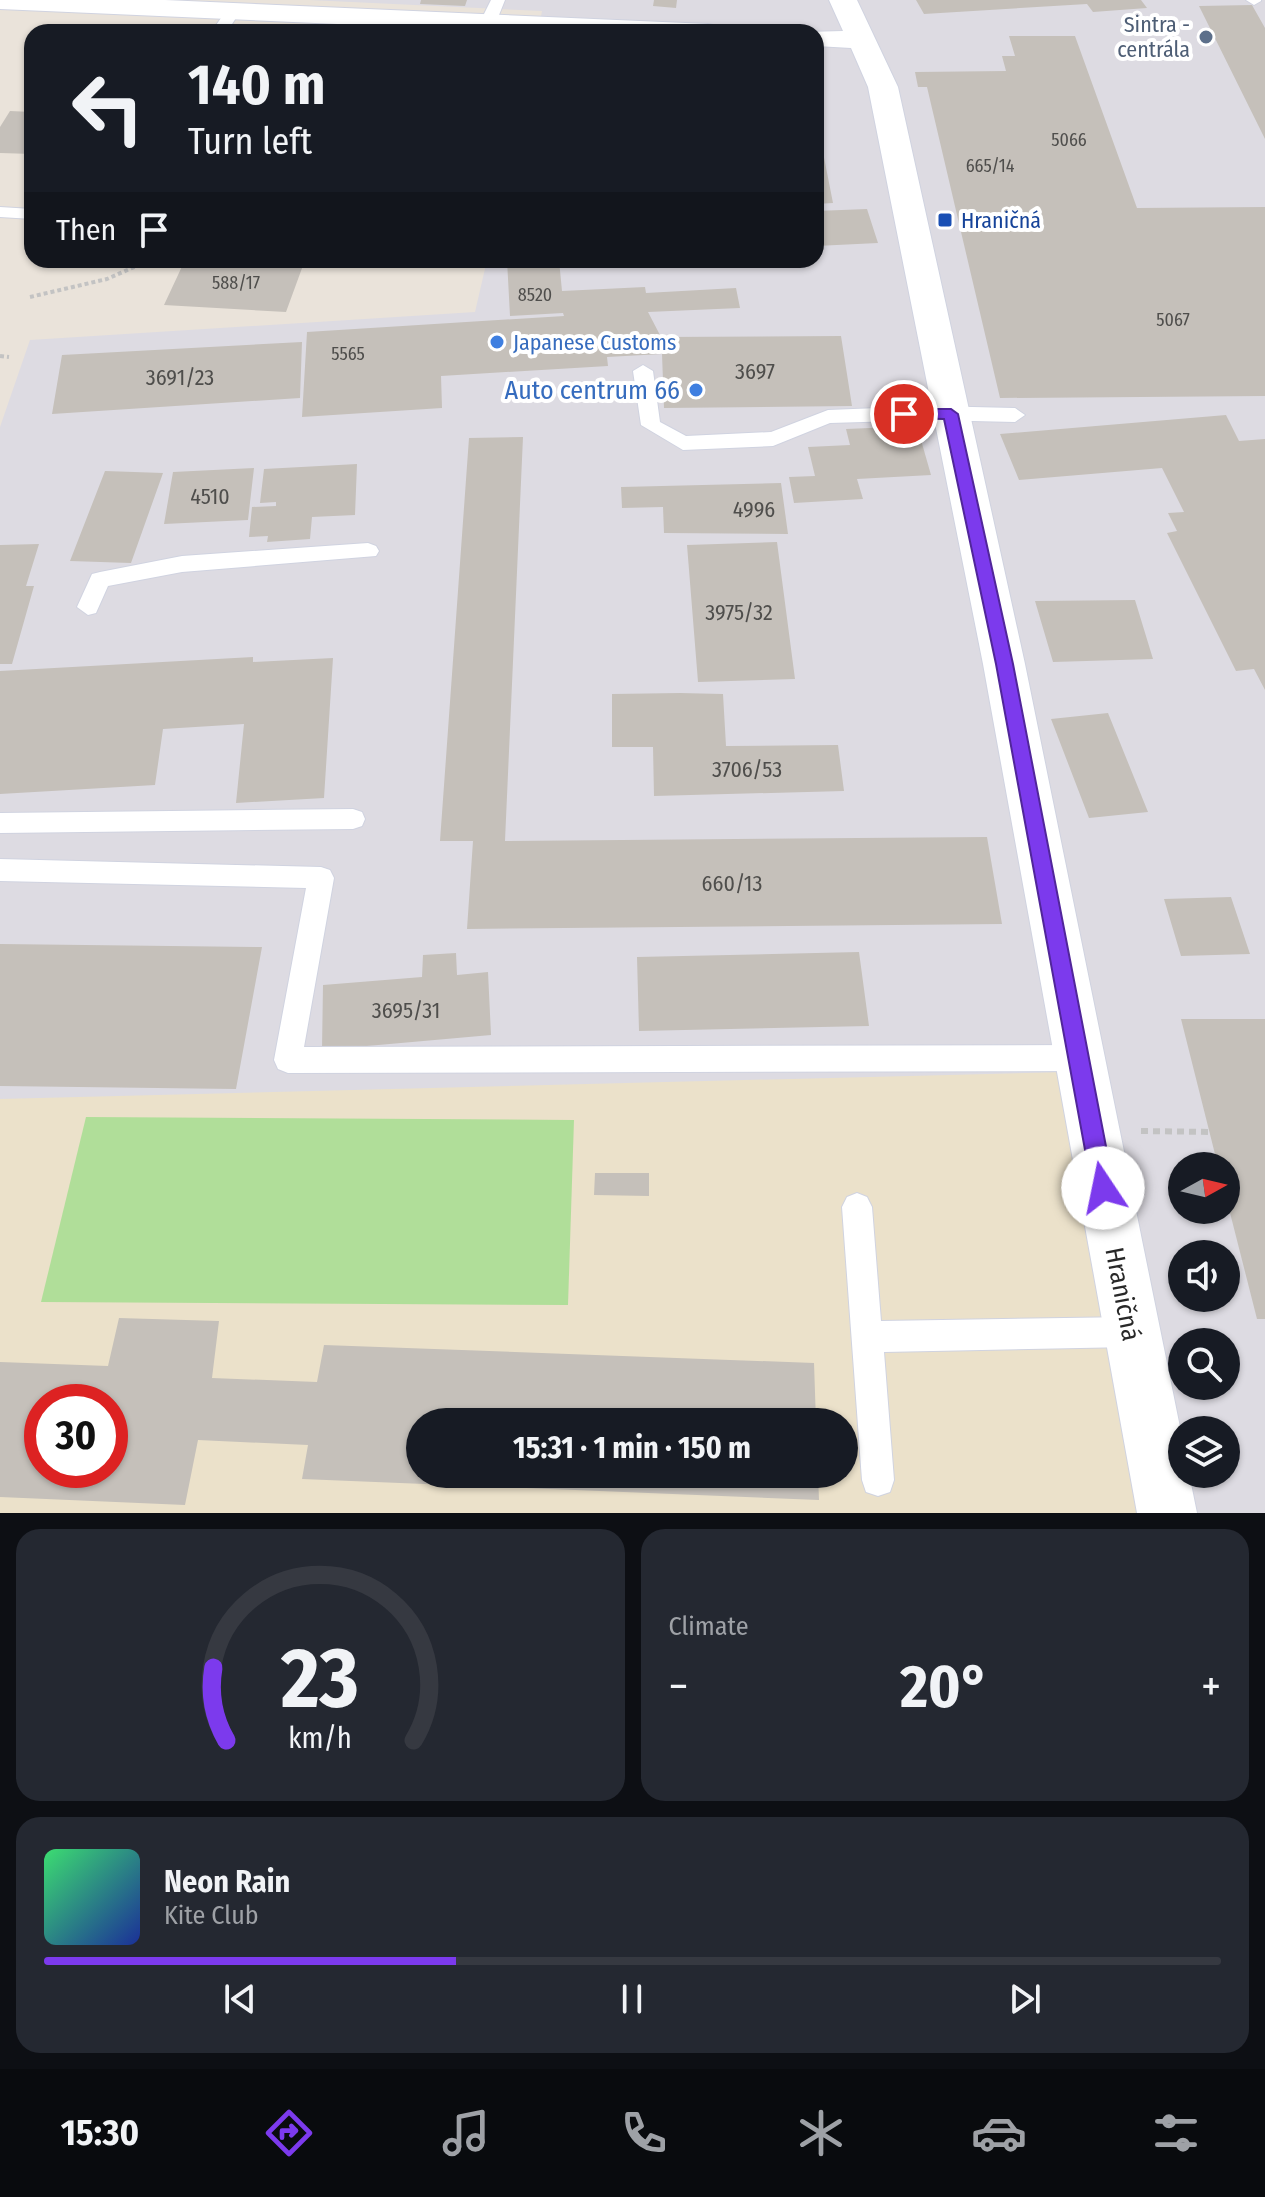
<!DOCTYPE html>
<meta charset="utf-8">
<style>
:root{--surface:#171b24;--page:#242831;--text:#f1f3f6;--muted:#9ea1a6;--line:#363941;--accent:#7c3aed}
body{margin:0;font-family:"Fira Sans Condensed",sans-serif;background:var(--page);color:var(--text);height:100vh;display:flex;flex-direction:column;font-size:30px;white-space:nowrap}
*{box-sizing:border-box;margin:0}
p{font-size:26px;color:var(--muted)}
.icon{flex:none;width:44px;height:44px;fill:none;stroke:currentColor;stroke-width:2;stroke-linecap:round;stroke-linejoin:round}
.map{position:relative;height:1513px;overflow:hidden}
.drawer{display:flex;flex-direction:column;gap:16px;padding:16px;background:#0d0f14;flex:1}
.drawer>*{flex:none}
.guide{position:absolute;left:24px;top:24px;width:800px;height:244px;border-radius:24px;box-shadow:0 2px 6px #0004;background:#171b24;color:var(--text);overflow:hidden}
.needle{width:52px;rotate:82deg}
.fabs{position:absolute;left:1168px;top:1152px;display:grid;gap:16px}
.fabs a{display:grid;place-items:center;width:72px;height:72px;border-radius:50%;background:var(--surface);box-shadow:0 2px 6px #0004;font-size:40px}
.speed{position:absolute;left:24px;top:1384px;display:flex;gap:16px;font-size:40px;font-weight:700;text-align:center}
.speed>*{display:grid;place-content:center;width:104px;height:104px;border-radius:50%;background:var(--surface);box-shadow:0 2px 6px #0004;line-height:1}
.speed .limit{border:12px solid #d22;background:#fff;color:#111}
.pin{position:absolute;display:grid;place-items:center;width:68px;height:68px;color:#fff;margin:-34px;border:4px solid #fff;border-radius:50%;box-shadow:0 2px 8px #0007}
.me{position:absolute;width:88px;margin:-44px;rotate:349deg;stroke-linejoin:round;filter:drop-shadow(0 0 6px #0008)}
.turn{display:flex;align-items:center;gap:28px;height:168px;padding:0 32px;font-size:36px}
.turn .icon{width:104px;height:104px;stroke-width:2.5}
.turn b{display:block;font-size:56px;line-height:68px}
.then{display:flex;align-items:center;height:76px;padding:0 32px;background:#0003;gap:16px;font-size:30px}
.big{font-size:60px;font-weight:700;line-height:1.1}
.drawer .card{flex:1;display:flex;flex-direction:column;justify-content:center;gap:12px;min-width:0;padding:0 28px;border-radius:24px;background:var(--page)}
.drawer .dial{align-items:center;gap:0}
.dial svg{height:208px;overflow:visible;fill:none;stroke:var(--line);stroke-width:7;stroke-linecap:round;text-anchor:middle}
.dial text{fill:var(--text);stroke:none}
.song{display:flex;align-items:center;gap:24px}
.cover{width:96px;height:96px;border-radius:12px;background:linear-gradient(135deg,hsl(140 70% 55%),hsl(230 70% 35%))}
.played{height:8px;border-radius:4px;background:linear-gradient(90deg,var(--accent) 35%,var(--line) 35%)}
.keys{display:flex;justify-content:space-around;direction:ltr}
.heat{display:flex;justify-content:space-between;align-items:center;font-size:44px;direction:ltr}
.drawer .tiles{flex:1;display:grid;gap:16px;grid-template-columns:1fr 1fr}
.card:last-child{grid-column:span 2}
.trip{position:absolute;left:406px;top:1408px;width:452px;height:80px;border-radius:40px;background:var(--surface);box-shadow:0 2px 6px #0004;font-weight:700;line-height:80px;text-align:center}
.tab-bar{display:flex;height:128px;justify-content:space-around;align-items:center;background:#090b0e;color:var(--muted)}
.tab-bar .icon{width:56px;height:56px}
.tab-bar .selected{color:var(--accent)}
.tab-bar b{font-size:36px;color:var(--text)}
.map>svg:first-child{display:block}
</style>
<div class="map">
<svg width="1265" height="1513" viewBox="0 0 1265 1513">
<rect width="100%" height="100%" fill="#eae3da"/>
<path fill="#dddbe2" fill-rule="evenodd" d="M 309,0 L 1265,0 L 1265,1513 L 1146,1513 L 0,1099 L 0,427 L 30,340 L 475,312 L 487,260 L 816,260 L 816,32 L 538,32 L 542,11 ZM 1182,1166 L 1226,1166 L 1226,1210 L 1182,1210 ZM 1182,1254 L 1226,1254 L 1226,1298 L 1182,1298 ZM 1182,1342 L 1226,1342 L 1226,1386 L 1182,1386 ZM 1182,1430 L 1226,1430 L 1226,1474 L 1182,1474 Z"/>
<path fill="#ebe1ca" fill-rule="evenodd" d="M 1064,1072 L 1146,1513 L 0,1513 L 0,1099 ZM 42,1402 L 110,1402 L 110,1470 L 42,1470 ZM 420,1422 L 844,1422 L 844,1474 L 420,1474 Z"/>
<path fill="#b0de99" d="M 86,1117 L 574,1120 L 568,1305 L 41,1302 Z"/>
<path fill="#c5c0ba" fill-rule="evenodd" d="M 421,0 L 467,0 L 465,6 L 420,4 Z
M 654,0 L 677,0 L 676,8 L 653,6 Z
M 916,0 L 1141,0 L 1147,8 L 1093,12 L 1087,4 L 924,14 Z
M 1252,5 L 1265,28 L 1265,139 L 1199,6 Z
M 1009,36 L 1075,36 L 1137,208 L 1265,207 L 1265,396 L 1000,398 L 927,87 L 918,87 L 915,72 L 1006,71 L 1002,56 L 1015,56 Z
M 10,111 L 32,112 L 32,154 L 0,153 L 0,127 Z
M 816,122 L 817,122 L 833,203 L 816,204 Z
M 867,209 L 878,243 L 816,246 L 816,211 Z
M 185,260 L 305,260 L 286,312 L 164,305 Z
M 507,260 L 559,260 L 562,291 L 645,287 L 646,293 L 736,288 L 740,308 L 648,312 L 661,337 L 841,336 L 852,406 L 664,408 L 662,354 L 607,357 L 608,366 L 441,376 L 442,408 L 302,417 L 307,332 L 564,316 L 563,313 L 510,316 Z
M 302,342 L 300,398 L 52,414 L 62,355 Z
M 1226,415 L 1239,441 L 1265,439 L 1265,690 L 1254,669 L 1236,671 L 1167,533 L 1177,531 L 1168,513 L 1184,512 L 1162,468 L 1019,480 L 1000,434 Z
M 917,426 L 931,475 L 857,479 L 863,499 L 794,503 L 789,477 L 815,476 L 808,447 L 850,445 L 846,429 Z
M 523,437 L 505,841 L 987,837 L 1002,924 L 467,929 L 473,841 L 440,841 L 469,438 Z
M 357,464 L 355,515 L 312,517 L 310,539 L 267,542 L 268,536 L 249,537 L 252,507 L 276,506 L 276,502 L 260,503 L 264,469 Z
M 254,468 L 248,520 L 164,524 L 173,472 Z
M 105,471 L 163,473 L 131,563 L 70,561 Z
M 781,483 L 788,534 L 664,533 L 663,507 L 622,508 L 621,487 Z
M 777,542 L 795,679 L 698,682 L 687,545 Z
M 39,544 L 26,586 L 34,586 L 12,664 L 0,664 L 0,545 Z
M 1135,600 L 1153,659 L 1053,662 L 1035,601 Z
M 253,657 L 253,662 L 333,658 L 324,798 L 236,803 L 244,724 L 163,729 L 155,785 L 0,794 L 0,671 Z
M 680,693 L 723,694 L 726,746 L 838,745 L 844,791 L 654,796 L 653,747 L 612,747 L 612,694 Z
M 1108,713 L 1148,812 L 1089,818 L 1051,719 Z
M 1231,897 L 1250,954 L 1181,956 L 1164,899 Z
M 0,944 L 262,947 L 236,1089 L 0,1086 Z
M 859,952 L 869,1026 L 639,1031 L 637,957 Z
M 456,953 L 457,975 L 488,972 L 491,1035 L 322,1050 L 323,985 L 422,977 L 423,955 Z
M 1181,1019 L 1265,1019 L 1265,1319 L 1257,1319 L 1226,1197 L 1226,1166 L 1218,1166 Z
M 595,1173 L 649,1173 L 649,1196 L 594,1195 Z
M 119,1318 L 219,1321 L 212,1378 L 317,1382 L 324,1345 L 814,1363 L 816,1422 L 420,1422 L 420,1474 L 818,1474 L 819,1500 L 302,1479 L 308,1445 L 198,1440 L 185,1505 L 0,1497 L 0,1362 L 108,1366 ZM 42,1402 L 110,1402 L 110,1470 L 42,1470 Z"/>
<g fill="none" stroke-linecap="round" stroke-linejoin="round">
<defs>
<path id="service" d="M 491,0 L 505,0 L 497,20 L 489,25 L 481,20 Z
M 1246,0 L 1261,0 L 1261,1 L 1254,5 Z
M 229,7 L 241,10 L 227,32 L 211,32 Z
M 0,207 L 32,209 L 32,219 L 0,217 Z
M 643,365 L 653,371 L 660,422 L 686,436 L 771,432 L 828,410 L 929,406 L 1015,408 L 1025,415 L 1015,422 L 929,420 L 830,423 L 773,446 L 683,450 L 641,425 L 633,371 Z
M 368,543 L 376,546 L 379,551 L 376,556 L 182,572 L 108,586 L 96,613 L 88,615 L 77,607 L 92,574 L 100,572 L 182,556 Z
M 353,809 L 362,812 L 365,819 L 362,826 L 353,829 L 0,833 L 0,813 Z
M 0,859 L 321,867 L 330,870 L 334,878 L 304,1047 L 1078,1045 L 1088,1049 L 1092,1058 L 1088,1067 L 1078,1071 L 288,1073 L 278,1069 L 274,1060 L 306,888 L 0,881 Z
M 857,1193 L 867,1197 L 872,1207 L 881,1321 L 1131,1317 L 1142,1321 L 1146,1332 L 1142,1343 L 1131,1347 L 884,1352 L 894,1480 L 890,1492 L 878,1496 L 866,1492 L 862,1480 L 842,1207 L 847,1197 Z"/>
<path id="minor" d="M 0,0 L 165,0 L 708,24 L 718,26 L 722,32 L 518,32 L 0,9 Z
M 829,0 L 857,0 L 898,87 L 1025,664 L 1182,1437 L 1182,1474 L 1189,1474 L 1197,1513 L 1137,1513 L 983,664 L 868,87 L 851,48 L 816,46 L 816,32 L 806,32 L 843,31 Z"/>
</defs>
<use href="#service" stroke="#d0d3e0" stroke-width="2"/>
<use href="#minor" stroke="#d0d3e0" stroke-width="2"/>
<path stroke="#c3c3c3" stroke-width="4" stroke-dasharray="4 3" stroke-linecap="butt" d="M 30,297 L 107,279 L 150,260
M 0,356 L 9,357"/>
<path stroke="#c3c3c3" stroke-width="6" stroke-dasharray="7 5" stroke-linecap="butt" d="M 1141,1131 L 1210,1132"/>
<use href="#service" fill="#fff" fill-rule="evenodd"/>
<use href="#minor" fill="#fff" fill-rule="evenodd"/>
</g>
<path fill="#7c3aed" stroke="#51269a" stroke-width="2" d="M 904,409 L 951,409 L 958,414 L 1013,664 L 1114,1188 L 1111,1195 L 1103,1198 L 1095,1195 L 1092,1188 L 996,664 L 944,419 L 898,418 L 898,411 Z"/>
<circle fill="#5c6f8a" stroke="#fff" stroke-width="3" cx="1206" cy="37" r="8"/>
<rect fill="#1a4fb4" stroke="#fff" stroke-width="3" x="937" y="212" width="16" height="16" rx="4"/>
<g fill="#3f7fe0" stroke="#fff" stroke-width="3">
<circle cx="497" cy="342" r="8"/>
<circle cx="696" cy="390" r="8"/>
</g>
<g text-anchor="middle" stroke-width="8" stroke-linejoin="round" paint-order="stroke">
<g font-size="18" fill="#4f4e4c">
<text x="1069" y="146">5066</text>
<text x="990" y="172">665/14</text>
<text x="236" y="289">588/17</text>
<text x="535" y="301">8520</text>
<text x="1173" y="326">5067</text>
<text x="348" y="360">5565</text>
</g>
<g font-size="22" fill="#4e5e75" stroke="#fff" text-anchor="end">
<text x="1190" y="32">Sintra -<tspan x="1190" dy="25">centrála</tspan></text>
</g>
<g font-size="22" fill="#164399" stroke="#fff" text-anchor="start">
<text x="961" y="228">Hraničná</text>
</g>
<g font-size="22" fill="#366cbe" stroke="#fff" text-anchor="start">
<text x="513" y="350">Japanese Customs</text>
</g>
<g font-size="22" fill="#4f4e4c">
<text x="755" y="379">3697</text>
<text x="180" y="385">3691/23</text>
<text x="210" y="504">4510</text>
<text x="754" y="517">4996</text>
<text x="739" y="620">3975/32</text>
<text x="747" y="777">3706/53</text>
<text x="732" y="891">660/13</text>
<text x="406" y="1018">3695/31</text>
</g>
<g font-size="26" fill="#366cbe" stroke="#fff" text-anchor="end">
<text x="680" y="399">Auto centrum 66</text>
</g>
<g font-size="26" fill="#282828" stroke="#fff">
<text transform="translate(1123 1294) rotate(79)" y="9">Hraničná</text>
</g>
</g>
</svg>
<div class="fabs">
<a><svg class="needle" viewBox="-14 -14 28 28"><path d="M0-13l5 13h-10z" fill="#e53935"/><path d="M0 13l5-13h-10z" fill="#9ea1a6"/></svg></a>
<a><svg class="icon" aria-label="sound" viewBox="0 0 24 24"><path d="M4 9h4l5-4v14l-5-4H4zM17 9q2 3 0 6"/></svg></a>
<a><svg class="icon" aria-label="search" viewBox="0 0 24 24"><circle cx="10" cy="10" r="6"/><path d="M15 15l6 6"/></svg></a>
<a><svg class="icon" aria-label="layers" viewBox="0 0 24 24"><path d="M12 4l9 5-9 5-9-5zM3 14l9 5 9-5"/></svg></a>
</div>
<div class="speed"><div class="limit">30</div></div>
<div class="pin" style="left:904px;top:414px;background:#d93025"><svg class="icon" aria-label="arrive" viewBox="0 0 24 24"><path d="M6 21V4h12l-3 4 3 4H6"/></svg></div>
<svg class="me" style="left:1103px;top:1188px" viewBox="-20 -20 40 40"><circle r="19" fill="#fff"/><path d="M0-13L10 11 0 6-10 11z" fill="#7c3aed"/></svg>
<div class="trip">15:31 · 1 min · 150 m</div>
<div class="guide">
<div class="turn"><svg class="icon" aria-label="left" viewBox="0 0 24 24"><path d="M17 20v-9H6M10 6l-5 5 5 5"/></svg><div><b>140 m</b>Turn left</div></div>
<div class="then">Then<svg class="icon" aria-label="arrive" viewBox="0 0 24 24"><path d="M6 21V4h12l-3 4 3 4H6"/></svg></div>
</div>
</div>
<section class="drawer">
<div class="tiles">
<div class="card dial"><svg viewBox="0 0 100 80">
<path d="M14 69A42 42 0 1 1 86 69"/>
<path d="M14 69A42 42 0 0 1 9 41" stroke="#7c3aed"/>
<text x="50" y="56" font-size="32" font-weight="700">23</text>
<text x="50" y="72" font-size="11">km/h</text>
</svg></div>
<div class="card"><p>Climate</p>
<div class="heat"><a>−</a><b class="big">20°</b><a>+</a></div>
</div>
<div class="card">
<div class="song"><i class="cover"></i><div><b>Neon Rain</b><p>Kite Club</p></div></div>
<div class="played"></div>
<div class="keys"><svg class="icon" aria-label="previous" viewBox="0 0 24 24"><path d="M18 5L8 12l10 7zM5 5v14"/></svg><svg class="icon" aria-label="pause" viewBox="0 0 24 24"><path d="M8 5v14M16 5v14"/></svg><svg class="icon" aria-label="next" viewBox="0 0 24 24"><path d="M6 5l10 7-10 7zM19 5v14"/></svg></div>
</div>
</div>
</section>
<nav class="tab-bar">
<b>15:30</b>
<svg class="icon selected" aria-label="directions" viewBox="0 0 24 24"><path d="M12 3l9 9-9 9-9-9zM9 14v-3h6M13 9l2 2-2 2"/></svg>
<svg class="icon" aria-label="music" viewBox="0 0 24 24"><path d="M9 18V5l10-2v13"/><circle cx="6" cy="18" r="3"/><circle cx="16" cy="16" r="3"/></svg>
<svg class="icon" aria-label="phone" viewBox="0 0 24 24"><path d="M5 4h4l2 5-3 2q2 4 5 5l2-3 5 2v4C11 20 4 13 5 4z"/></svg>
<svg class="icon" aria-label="climate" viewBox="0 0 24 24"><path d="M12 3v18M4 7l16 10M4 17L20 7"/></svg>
<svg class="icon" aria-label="car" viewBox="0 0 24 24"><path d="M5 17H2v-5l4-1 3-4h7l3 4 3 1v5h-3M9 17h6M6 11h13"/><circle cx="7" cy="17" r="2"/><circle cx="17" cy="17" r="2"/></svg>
<svg class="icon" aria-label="filters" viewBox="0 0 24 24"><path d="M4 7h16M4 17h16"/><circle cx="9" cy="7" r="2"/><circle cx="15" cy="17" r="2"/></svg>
</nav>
